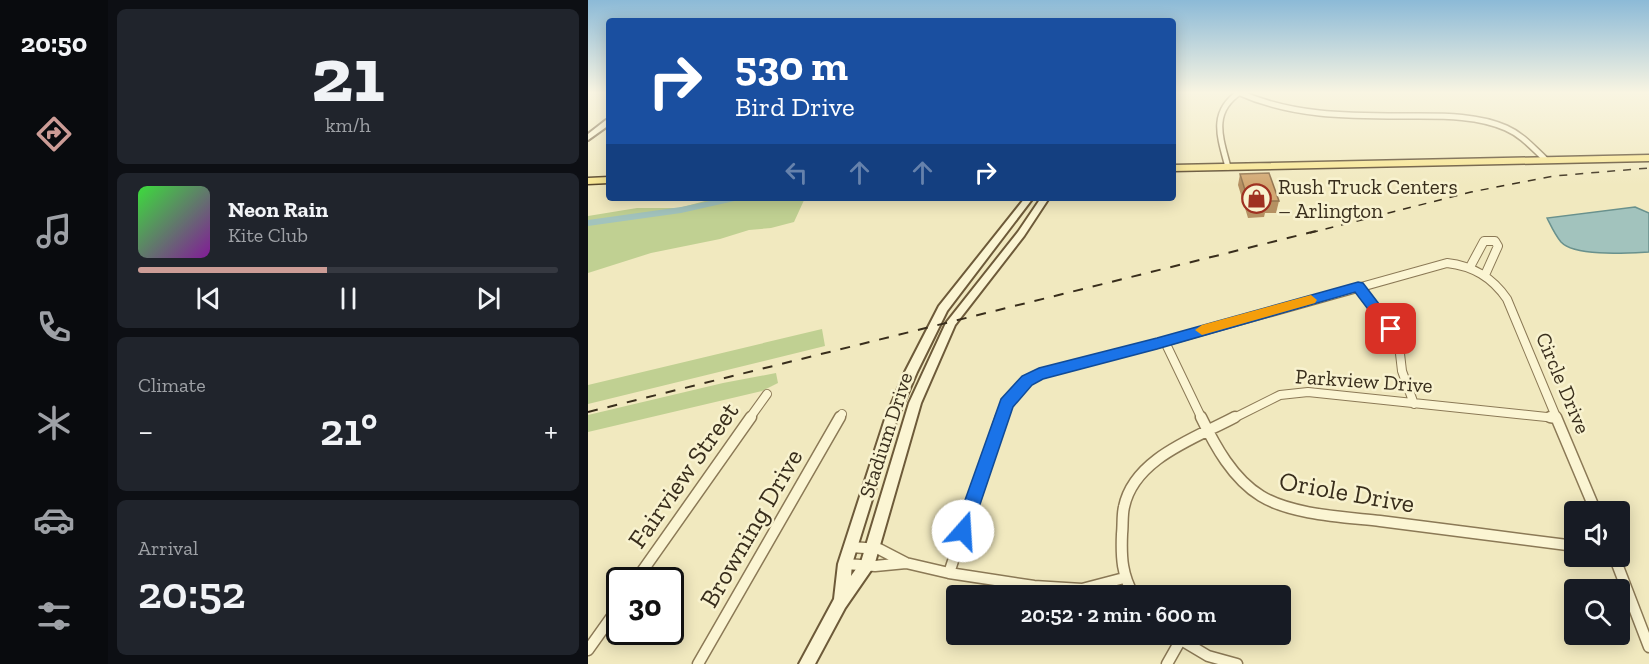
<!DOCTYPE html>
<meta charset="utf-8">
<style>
:root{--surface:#171b24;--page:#20242c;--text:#f1f3f6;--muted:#9ea1a6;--line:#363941;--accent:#cc9c96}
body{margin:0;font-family:"Zilla Slab",serif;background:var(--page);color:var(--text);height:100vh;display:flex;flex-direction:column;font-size:22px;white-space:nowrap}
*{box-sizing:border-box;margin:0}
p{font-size:20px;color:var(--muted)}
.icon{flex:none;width:33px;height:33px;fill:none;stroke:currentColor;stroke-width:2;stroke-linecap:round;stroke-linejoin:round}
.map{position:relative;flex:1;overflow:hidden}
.details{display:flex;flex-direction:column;gap:9px;padding:9px;background:#0d0f14;width:480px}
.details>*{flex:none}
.banner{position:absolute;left:18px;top:18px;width:570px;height:183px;border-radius:6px;box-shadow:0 3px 15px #0003;background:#1a4fa0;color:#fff;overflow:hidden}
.buttons{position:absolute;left:976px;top:501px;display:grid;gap:12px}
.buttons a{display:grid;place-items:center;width:66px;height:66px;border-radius:6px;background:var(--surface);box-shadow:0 3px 15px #0003;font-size:30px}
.speed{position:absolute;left:18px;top:567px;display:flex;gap:12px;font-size:30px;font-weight:700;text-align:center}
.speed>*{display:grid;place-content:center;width:78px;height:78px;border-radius:50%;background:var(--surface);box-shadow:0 3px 15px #0003;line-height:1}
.speed .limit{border:3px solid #111;border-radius:9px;background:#fff;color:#111}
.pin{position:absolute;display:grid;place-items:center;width:51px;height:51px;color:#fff;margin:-26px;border-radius:12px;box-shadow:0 3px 9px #0006}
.me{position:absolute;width:66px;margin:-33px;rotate:19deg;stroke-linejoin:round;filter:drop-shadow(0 0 4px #0008)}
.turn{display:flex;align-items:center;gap:21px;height:126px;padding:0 30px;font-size:27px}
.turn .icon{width:78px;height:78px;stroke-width:2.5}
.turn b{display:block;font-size:42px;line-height:51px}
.lanes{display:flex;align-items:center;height:57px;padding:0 30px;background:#0003;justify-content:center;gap:30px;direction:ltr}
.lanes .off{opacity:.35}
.big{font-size:45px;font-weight:600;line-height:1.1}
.details .card{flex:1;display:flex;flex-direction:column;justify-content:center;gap:9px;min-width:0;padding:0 21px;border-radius:9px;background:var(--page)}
.details .dial{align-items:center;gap:0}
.dial b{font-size:78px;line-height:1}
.song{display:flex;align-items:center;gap:18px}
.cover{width:72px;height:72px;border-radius:9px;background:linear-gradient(135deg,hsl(120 70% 55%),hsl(290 70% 35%))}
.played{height:6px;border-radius:3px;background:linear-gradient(90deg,var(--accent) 45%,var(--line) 45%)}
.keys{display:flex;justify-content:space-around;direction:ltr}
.heat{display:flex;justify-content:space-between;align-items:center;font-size:33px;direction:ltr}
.trip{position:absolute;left:358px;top:585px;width:345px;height:60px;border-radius:6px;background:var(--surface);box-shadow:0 3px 15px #0003;font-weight:600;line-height:60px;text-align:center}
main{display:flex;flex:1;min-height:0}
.tabs{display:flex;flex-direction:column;width:108px;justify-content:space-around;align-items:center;background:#090b0e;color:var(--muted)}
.tabs .icon{width:42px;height:42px}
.tabs .on{color:var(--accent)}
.tabs b{font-size:27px;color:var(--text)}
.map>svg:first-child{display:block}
</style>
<main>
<nav class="tabs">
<b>20:50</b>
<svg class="icon on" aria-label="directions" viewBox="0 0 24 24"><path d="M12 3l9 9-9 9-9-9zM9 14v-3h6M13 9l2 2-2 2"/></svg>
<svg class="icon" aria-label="music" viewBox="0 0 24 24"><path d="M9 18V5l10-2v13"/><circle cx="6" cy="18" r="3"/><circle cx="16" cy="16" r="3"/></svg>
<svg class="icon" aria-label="phone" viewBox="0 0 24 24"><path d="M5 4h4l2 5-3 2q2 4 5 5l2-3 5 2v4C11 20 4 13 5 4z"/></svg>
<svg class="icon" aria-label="climate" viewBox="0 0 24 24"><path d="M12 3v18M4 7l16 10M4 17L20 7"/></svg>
<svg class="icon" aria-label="car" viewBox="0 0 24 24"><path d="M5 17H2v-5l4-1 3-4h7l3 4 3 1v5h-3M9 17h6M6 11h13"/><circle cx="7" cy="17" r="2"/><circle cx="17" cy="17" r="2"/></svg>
<svg class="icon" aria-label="filters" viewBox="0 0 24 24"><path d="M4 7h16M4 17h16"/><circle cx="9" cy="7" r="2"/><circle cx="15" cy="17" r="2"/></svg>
</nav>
<section class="details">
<div class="card dial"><b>21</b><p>km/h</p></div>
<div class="card">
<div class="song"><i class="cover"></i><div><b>Neon Rain</b><p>Kite Club</p></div></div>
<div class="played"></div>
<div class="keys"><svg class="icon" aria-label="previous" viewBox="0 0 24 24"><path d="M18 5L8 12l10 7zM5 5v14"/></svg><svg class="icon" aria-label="pause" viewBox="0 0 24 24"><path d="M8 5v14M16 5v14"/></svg><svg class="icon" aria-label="next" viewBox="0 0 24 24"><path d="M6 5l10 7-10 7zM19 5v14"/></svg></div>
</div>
<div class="card"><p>Climate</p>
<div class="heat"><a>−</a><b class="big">21°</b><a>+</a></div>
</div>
<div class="card"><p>Arrival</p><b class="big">20:52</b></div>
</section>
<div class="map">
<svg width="1061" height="664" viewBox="0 0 1061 664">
<rect width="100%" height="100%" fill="#f1e9bf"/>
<path fill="#c0d092" d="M 128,198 L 217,198 L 206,222 L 183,228 L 161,230 L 132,239 L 63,253 L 0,273 L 0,216 L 49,208 L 91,208 Z
M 234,329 L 237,346 L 0,404 L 0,385 Z
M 188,373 L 190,383 L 174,391 L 0,432 L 0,415 L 135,383 Z"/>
<path fill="#a2c3bd" stroke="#69918d" stroke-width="1.5" d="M 1047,207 L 1061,213 L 1061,252 C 1041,253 987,257 973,242 C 967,235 963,226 959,218 Z"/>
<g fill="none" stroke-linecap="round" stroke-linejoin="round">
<path fill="#a2c3bd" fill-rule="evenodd" d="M 137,198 L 153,198 L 151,200 L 93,213 L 0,226 L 0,220 L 93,207 Z"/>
<defs>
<path id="street-far2" d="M 650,92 C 705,117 763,116 822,116 C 853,116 889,115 918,128 C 934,135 944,147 957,159
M 640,167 C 632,137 622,112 652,92"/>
<path id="street-far1" d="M 882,267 L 896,241 L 907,241 L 910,246 L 897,275
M 770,287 L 803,329 L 811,345 L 814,371 L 826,404
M 577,342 L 614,419
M 161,419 L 179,394
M 251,419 L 254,414
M 413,419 C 420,399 432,383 451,374 L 569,344 L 859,263 C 885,266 904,277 919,299 L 969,419
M 644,419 L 692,395 L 720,392 L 968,418"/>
<path id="street" d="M 613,417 C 627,446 645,479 673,496 C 704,515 757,517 792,521 C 857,529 922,538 987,546
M 962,417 L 968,418
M 968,417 L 1008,512
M 263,547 L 291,549 L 318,563 L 361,573 L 446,586 L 494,589 L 536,578
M 1026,556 L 1061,647
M 257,564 L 287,566 L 318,563
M 361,573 L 413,417
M 48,580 L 163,417
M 546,596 C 534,575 533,558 534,534 C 535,525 534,515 536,507 C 546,458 608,438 647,417
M 583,634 L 620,656 L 649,664
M 0,650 L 32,605
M 110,664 L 252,417
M 579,664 L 592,641"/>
<path id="secondary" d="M 18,120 L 21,120 L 21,125 L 0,140 L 0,134 Z
M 437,198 L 445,198 L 359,311 L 329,372 L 309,419 L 264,564 L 263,576 L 273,562 L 321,403 L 358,323 L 430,232 L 453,198 L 461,198 L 436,236 L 367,325 L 333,403 L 286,566 L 257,608 L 227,664 L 211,664 L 246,599 L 250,564 L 297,419 L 317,372 L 351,306 Z"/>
<path id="primary" d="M 1061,155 L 1061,161 L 585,171 L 585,165 Z
M 21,177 L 21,183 L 0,184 L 0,178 Z"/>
</defs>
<use href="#street-far2" stroke="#8b7956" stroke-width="8"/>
<use href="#street-far1" stroke="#8b7956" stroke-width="10"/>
<use href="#street" stroke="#8b7956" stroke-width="13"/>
<use href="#secondary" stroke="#6d5a39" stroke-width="4"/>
<use href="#primary" stroke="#58462b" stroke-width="3"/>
<use href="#street-far2" stroke="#fbf5d3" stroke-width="5"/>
<use href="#street-far1" stroke="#fbf5d3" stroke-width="8"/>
<use href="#street" stroke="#fbf5d3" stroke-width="10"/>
<use href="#secondary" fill="#fbf5d3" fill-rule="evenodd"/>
<use href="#primary" fill="#f8e693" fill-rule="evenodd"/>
<path stroke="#392e1c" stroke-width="1.5" stroke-dasharray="8 8" stroke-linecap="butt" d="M 722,233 L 883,192 L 966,176 L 1061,168"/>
<path stroke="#392e1c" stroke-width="2" stroke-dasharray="10 10" stroke-linecap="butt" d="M 0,412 L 728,231"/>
</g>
<path fill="#b59062" d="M 652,174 L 691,201 L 688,213 L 677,213 L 676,217 L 660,218 L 650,185 Z"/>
<path fill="#d2a772" stroke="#937550" stroke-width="1.5" d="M 681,173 L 691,201 L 677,201 L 678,206 L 662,206 L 652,174 Z"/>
<linearGradient id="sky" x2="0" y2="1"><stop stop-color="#8cbad7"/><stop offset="0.5" stop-color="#f9f5e2"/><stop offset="1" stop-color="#f9f5e2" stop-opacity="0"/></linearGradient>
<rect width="1061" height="185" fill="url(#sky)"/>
<path fill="#1a73e8" stroke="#114b97" stroke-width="1.5" d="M 770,282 L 775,283 L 807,325 L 809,329 L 807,333 L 798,333 L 767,292 L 569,349 L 455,379 L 444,385 L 425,407 L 381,537 L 375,539 L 369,537 L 366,531 L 413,399 L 434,376 L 451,368 L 569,338 Z"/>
<path fill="#f59e0b" d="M 723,295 L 729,300 L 727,303 L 614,335 L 607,330 L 614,325 Z"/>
<defs>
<symbol id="shop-ring" viewBox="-11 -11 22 22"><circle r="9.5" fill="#f8f2cf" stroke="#9f3121" stroke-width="1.5"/><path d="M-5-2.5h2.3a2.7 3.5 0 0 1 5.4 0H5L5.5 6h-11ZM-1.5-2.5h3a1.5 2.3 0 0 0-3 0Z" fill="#9f3121"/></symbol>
</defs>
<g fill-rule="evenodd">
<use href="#shop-ring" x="652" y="182" width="33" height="33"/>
</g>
<g text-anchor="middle" stroke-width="5" stroke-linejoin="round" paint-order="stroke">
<g font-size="21" fill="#392e1c" stroke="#f8f2cf" text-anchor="start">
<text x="690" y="194">Rush Truck Centers<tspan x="690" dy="24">– Arlington</tspan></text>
</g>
<g font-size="21" fill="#392e1c" stroke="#f8f2cf">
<text transform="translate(776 381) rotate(4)" y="7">Parkview Drive</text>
<text transform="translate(975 383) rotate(67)" y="7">Circle Drive</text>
<text transform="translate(298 435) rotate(-72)" y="7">Stadium Drive</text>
</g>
<g font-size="26" fill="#392e1c" stroke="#f8f2cf">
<text transform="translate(95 475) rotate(-55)" y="9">Fairview Street</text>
<text transform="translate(759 492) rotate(10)" y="9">Oriole Drive</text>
<text transform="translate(163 528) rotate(-60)" y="9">Browning Drive</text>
</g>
</g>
</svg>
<div class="buttons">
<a><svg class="icon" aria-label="sound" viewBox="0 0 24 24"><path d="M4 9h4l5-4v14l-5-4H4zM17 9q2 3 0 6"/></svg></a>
<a><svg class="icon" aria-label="search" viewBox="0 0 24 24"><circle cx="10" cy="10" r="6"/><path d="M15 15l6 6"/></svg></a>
</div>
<div class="speed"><div class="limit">30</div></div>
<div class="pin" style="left:803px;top:329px;background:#d93025"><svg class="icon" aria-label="arrive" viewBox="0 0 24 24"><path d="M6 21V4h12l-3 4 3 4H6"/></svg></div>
<svg class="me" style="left:375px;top:531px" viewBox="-20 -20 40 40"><circle r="19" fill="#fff"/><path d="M0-13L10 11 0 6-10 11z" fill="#1a73e8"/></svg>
<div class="trip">20:52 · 2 min · 600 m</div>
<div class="banner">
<div class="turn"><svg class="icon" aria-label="right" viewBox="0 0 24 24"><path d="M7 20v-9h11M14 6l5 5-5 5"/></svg><div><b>530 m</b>Bird Drive</div></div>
<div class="lanes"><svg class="icon off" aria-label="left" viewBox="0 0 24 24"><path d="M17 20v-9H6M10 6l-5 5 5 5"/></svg><svg class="icon off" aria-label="ahead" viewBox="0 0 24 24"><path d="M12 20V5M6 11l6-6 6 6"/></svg><svg class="icon off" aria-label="ahead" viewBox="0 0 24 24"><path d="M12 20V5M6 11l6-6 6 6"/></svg><svg class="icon" aria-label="right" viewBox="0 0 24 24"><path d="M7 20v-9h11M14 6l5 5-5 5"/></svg></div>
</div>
</div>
</main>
